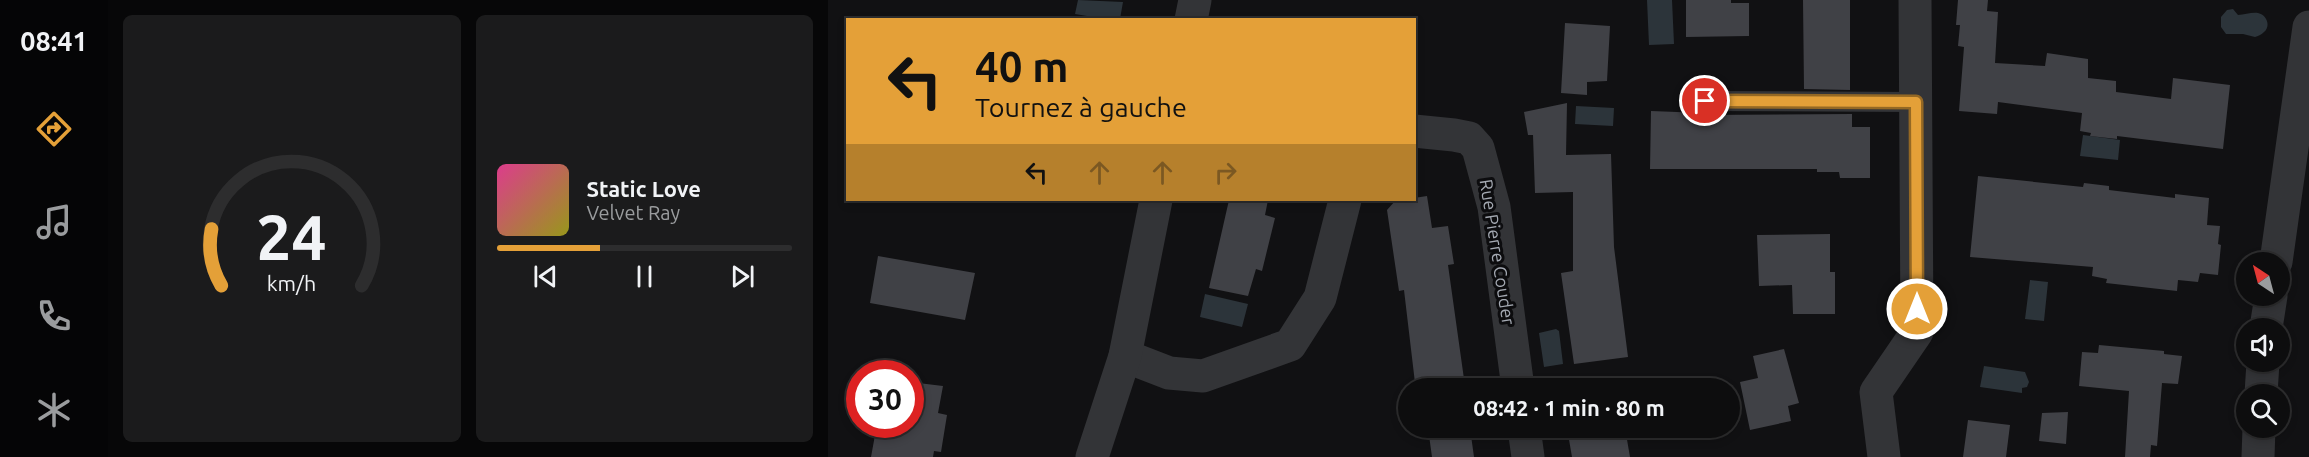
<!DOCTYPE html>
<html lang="fr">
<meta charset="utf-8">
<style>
:root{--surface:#0d0d0e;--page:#1b1b1c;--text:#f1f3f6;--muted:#9a9c9e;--line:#2d2d2e;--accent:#e4a038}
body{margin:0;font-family:Ubuntu,sans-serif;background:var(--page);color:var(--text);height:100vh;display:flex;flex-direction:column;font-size:22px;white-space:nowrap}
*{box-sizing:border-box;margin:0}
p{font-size:20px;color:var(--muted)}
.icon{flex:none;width:33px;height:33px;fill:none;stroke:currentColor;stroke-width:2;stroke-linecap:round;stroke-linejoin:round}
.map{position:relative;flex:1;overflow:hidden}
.drawer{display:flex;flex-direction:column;gap:15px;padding:15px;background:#070708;width:720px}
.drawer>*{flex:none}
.guide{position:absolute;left:18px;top:18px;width:570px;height:183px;border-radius:0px;box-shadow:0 3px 9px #0003,0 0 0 2px var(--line);background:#e4a038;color:#111;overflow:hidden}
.needle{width:39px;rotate:324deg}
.buttons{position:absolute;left:1408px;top:252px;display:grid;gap:12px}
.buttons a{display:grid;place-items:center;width:54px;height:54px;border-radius:50%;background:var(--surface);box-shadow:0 3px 9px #0003,0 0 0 2px var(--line);font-size:30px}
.speed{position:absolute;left:18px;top:360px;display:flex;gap:12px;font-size:30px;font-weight:700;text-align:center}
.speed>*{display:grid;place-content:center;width:78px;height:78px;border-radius:50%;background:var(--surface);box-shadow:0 3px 9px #0003,0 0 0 2px var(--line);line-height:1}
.speed .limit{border:9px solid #d22;background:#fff;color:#111}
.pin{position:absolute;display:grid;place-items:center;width:51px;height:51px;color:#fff;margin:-26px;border:3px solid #fff;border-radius:50%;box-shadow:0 2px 6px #0007}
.me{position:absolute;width:66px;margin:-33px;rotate:0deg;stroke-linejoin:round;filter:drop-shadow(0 0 4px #0008)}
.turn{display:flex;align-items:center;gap:21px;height:126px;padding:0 30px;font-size:27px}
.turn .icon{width:78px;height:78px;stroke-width:2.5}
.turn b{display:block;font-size:42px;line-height:51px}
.lanes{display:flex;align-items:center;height:57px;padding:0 30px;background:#0003;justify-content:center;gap:30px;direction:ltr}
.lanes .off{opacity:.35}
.drawer .card{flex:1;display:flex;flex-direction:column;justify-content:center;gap:9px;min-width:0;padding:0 21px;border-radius:9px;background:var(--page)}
.drawer .dial{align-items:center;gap:0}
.dial svg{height:156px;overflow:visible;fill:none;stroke:var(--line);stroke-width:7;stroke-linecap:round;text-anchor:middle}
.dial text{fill:var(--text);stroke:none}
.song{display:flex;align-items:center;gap:18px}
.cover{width:72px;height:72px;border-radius:9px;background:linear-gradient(135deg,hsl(330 70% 55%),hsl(60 70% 35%))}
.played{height:6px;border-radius:3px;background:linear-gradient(90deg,var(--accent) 35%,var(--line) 35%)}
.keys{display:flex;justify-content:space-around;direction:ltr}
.drawer .tiles{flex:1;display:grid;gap:15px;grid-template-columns:repeat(2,1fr)}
.trip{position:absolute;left:570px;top:378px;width:342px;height:60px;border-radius:30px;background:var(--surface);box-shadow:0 3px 9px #0003,0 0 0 2px var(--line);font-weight:700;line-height:60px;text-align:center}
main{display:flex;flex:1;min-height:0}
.dock{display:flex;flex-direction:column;width:108px;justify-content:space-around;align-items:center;background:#050506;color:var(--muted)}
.dock .icon{width:42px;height:42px}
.dock .active{color:var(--accent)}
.dock b{font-size:27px;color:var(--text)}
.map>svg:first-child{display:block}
</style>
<main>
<nav class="dock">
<b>08:41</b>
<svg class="icon active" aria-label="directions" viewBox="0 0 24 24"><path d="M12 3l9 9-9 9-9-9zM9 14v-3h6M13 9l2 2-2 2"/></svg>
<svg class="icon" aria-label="music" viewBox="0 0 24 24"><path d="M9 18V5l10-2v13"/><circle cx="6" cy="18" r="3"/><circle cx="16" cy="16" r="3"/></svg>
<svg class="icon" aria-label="phone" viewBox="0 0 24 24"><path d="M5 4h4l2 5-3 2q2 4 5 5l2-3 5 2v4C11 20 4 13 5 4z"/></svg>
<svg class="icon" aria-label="climate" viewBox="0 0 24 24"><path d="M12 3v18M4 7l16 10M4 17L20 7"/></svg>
</nav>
<section class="drawer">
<div class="tiles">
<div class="card dial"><svg viewBox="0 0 100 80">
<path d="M14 69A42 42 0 1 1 86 69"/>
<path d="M14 69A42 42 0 0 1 9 40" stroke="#e4a038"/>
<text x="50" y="56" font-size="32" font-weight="700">24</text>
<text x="50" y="72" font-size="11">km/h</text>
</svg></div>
<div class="card">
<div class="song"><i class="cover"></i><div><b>Static Love</b><p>Velvet Ray</p></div></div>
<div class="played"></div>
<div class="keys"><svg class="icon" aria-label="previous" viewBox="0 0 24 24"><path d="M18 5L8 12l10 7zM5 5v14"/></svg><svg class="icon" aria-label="pause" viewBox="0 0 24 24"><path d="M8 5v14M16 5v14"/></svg><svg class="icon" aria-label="next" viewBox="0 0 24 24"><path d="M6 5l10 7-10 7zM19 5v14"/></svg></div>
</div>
</div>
</section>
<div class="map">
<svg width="1481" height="457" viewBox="0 0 1481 457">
<rect width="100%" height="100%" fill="#111113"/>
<path fill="#2c343a" d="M 250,0 L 295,2 L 292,19 L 277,19 L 247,14 Z
M 819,0 L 844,0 L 846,44 L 821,45 Z
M 1405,9 L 1410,15 C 1417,15 1423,12 1430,13 C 1439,15 1443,26 1436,32 C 1433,35 1430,36 1427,37 L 1415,34 L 1398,34 L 1393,27 L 1393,17 L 1399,10 Z
M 748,106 L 786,108 L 785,126 L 747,124 Z
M 1255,135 L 1292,140 L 1290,160 L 1252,156 Z
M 1202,280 L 1220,282 L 1216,321 L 1197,319 Z
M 377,294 L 420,304 L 414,327 L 372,317 Z
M 728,329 L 731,331 L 735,364 L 716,367 L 711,333 Z
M 1156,366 L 1197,372 L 1201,382 L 1199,387 L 1194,388 L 1194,393 L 1152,387 Z"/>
<path fill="#404146" d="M 858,0 L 903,0 L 903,3 L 921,3 L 921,36 L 858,37 Z
M 975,0 L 1022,0 L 1022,90 L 976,89 Z
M 1130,0 L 1160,0 L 1159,11 L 1170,12 L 1167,63 L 1217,66 L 1219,53 L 1260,59 L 1260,78 L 1288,81 L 1288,92 L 1343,99 L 1345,78 L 1402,85 L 1395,149 L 1289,136 L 1289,139 L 1262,136 L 1263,133 L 1252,131 L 1254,113 L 1170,102 L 1169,114 L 1131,111 L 1136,47 L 1130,46 L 1132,25 L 1128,25 Z
M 737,23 L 782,26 L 779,81 L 759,82 L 759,95 L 733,93 Z
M 739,103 L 738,155 L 783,154 L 786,247 L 800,357 L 746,364 L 733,273 L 745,271 L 745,192 L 707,193 L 705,135 L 700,135 L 696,112 Z
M 823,111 L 875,113 L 875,115 L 1024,114 L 1024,127 L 1042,127 L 1042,178 L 1012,178 L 1011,172 L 989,172 L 989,169 L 822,169 Z
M 1150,176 L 1255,187 L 1256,183 L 1281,186 L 1281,190 L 1347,198 L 1347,194 L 1381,198 L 1379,225 L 1392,226 L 1390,244 L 1393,245 L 1390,275 L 1372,273 L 1370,282 L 1350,280 L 1349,291 L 1278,283 L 1279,279 L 1264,276 L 1265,267 L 1142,257 Z
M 599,196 L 604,228 L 620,226 L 626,264 L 620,265 L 636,379 L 587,383 L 576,290 L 571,291 L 559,210 L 567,201 L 586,200 L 586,198 Z
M 401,200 L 440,200 L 437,215 L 447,218 L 434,271 L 428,269 L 420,296 L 381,288 Z
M 1002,234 L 1002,272 L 1007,272 L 1007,314 L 965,314 L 964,285 L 931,286 L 929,235 Z
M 50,256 L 147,273 L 137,320 L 42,303 Z
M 1271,345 L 1336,351 L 1336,354 L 1354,356 L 1350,384 L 1334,383 L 1329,446 L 1323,445 L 1322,457 L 1297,457 L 1301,391 L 1251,386 L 1254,352 L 1270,353 Z
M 956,349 L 971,403 L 960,406 L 963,421 L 922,430 L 912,382 L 930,378 L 925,356 Z
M 82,382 L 115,386 L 110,413 L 119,415 L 113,452 L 106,451 L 105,457 L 43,457 L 49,424 L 82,424 Z
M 1240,412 L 1238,444 L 1211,441 L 1214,413 Z
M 1140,420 L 1182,425 L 1178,457 L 1135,457 Z
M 600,428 L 642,428 L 646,457 L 604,457 Z
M 739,428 L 797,428 L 802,457 L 744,457 Z"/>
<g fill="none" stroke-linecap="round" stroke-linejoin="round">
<path stroke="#333437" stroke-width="20" d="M 877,101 L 1088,102"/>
<path stroke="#333437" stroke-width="33" d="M 586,131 L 626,135 L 641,138 L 650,148 L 666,207 L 690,388
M 1448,262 L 1481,27
M 1438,328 L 1443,296
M 297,356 L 341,373 L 375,376 L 462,345 L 492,298 L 517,200
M 1433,394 L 1435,362
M 696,428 L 700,457
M 1056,457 L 1048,392 L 1089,332 L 1087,0
M 1430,457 L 1431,428"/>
<path stroke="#333437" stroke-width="33" d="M 363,20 L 367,0
M 264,457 L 297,356 L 328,200"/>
</g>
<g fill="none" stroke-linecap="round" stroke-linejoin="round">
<defs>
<path id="route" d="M 877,101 L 1088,102 L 1089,309"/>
</defs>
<use href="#route" stroke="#946824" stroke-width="15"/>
<use href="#route" stroke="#e4a038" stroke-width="10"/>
</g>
<g text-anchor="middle" stroke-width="6" stroke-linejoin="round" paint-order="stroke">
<g font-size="18" fill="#a4a9b2" stroke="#0c0c0e">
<text transform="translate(669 252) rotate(81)" y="6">Rue Pierre Couder</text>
</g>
</g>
</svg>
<div class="buttons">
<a><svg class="needle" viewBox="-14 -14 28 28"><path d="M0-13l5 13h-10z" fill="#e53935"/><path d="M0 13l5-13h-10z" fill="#9a9c9e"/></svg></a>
<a><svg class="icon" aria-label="sound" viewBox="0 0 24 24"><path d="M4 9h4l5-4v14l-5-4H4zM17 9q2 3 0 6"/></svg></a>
<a><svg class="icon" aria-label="search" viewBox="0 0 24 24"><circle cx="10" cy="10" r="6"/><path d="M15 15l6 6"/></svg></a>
</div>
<div class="speed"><div class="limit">30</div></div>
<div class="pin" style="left:877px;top:101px;background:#d93025"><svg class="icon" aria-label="arrive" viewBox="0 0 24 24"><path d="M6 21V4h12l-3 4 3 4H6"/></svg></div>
<svg class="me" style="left:1089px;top:309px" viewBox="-20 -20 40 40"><circle r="17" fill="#e4a038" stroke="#fff" stroke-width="3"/><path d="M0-11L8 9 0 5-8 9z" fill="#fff"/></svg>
<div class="trip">08:42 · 1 min · 80 m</div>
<div class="guide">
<div class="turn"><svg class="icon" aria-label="left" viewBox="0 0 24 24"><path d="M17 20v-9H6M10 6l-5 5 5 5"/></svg><div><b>40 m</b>Tournez à gauche</div></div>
<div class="lanes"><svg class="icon" aria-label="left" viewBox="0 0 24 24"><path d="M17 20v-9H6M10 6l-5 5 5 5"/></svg><svg class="icon off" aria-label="ahead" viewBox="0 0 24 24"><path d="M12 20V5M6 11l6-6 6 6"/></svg><svg class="icon off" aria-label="ahead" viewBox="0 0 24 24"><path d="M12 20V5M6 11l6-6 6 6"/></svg><svg class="icon off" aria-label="right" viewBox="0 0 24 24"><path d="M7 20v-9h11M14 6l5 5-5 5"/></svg></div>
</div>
</div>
</main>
